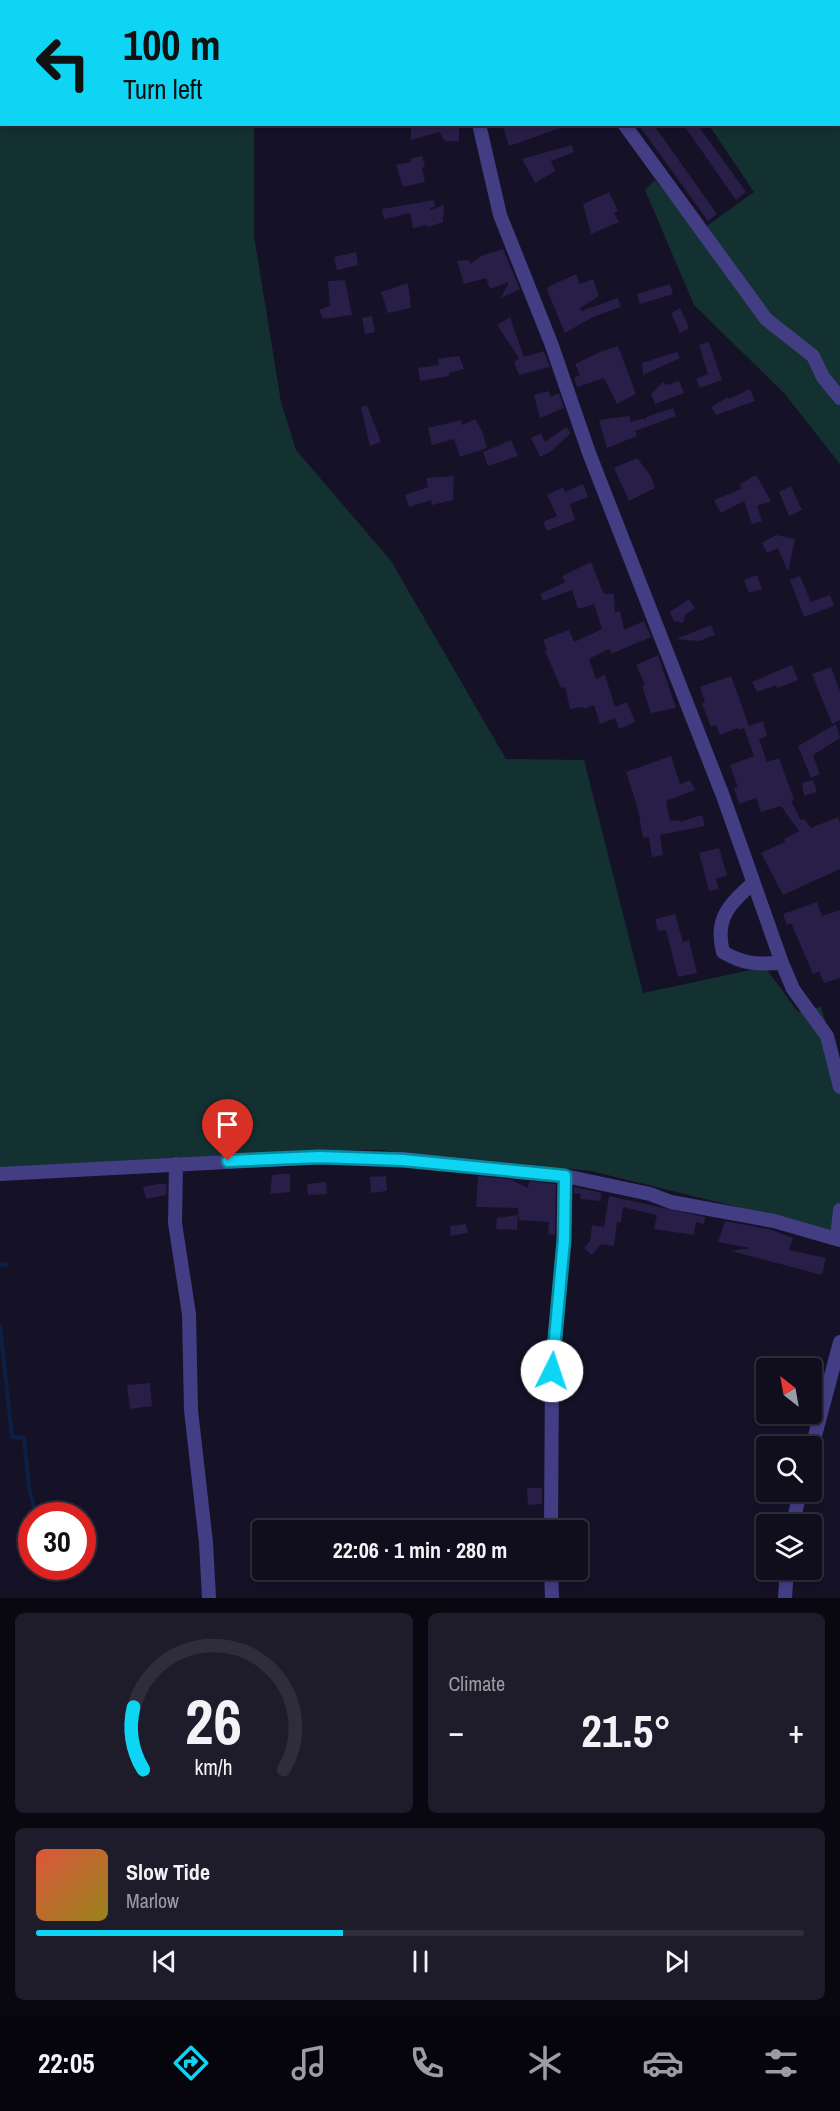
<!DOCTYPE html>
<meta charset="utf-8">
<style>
:root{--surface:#100d1d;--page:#1e1b2a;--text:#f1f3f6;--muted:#9c9ca4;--line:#302d3b;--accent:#0ed5f4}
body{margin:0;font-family:"Archivo Narrow",sans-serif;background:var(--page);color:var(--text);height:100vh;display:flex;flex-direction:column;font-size:22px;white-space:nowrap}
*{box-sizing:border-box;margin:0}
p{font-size:20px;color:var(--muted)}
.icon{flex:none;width:33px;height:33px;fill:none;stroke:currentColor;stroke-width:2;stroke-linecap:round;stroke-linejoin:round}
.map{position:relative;height:1598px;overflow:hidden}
.panel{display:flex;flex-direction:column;gap:15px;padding:15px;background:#090710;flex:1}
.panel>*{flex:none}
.banner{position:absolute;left:0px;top:0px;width:840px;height:126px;box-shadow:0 3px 9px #0003,0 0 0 2px var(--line);background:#0ed5f4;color:#111;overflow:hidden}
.needle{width:39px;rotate:329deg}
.controls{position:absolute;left:756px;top:1358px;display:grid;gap:12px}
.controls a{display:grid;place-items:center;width:66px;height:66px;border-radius:6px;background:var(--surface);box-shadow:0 3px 9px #0003,0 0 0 2px var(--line);font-size:30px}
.speed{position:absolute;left:18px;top:1502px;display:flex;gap:12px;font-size:30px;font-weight:700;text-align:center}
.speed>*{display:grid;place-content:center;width:78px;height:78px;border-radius:50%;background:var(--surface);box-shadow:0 3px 9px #0003,0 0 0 2px var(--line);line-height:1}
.speed .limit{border:9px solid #d22;background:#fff;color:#111}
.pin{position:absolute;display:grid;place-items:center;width:51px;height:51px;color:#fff;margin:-62px -26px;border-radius:50% 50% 50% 0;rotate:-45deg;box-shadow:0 0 6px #0007}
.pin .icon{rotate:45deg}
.me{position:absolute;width:66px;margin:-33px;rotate:4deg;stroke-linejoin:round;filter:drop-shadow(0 0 4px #0008)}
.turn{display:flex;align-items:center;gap:21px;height:126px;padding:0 24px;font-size:27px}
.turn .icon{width:78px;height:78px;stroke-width:2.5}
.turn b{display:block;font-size:42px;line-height:51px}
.big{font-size:45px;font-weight:700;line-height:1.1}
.panel .tile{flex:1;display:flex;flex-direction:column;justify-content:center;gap:9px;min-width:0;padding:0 21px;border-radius:9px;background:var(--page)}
.panel .dial{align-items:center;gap:0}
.dial svg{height:156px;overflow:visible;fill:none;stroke:var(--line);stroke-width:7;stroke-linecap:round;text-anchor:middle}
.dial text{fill:var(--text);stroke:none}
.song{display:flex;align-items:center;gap:18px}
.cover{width:72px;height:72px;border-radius:9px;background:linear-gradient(135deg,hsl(10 70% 55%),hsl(50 70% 35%))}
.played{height:6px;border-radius:3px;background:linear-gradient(90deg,var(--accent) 40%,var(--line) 40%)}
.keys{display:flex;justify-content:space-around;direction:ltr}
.heat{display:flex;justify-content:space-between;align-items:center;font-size:33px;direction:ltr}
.panel .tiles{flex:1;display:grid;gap:15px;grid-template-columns:1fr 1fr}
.tile:last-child{grid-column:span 2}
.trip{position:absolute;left:252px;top:1520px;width:336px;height:60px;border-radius:6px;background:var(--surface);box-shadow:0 3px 9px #0003,0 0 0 2px var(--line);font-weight:700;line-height:60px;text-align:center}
.dock{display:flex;height:96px;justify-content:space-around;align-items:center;background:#06050c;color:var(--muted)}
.dock .icon{width:42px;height:42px}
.dock .active{color:var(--accent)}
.dock b{font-size:27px;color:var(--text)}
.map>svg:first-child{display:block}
</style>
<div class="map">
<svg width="840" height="1598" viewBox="0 0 840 1598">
<rect width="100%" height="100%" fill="#151127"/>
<path fill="#143131" d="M 0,0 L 259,0 L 2,2 L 0,93 Z
M 683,0 L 840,0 L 840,464 L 784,393 L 694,305 L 645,190 L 655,180 L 697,233 L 754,192 L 709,125 L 838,124 L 838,2 Z
M 0,117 L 2,124 L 254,125 L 254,236 L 281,402 L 296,450 L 391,561 L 506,759 L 584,760 L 643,993 L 765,967 L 798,1012 L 821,1007 L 840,1069 L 840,1239 L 738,1207 L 591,1171 L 381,1150 L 276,1152 L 0,1174 Z"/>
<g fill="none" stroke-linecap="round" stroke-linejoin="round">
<path stroke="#0d1f44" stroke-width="4" d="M 0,1265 L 7,1264
M 0,1326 L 12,1437 L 24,1438 L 29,1488 L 36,1515"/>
</g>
<path fill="#281e47" d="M 411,124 L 459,124 L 459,141 L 445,141 L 439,132 L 411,140 Z
M 511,124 L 566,124 L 566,126 L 509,146 L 503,127 Z
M 638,124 L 653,124 L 717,214 L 708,221 Z
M 683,124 L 697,124 L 728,167 L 746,192 L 736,200 Z
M 572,145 L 574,152 L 551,161 L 555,171 L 535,183 L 522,159 Z
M 422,156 L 425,167 L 422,168 L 425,182 L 403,187 L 396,165 L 411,162 L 410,159 Z
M 609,192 L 618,211 L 614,213 L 619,222 L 591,234 L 583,204 Z
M 434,200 L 435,207 L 430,208 L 430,210 L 444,205 L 443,222 L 428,227 L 427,225 L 413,228 L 410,213 L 384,219 L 382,209 Z
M 503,249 L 520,289 L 501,298 L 509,282 L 490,289 L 486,278 L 464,284 L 457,261 L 469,260 L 470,264 L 481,256 Z
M 356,252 L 358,265 L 337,270 L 334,257 Z
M 576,274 L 580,284 L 593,279 L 599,296 L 580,308 L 581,311 L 618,298 L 621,307 L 593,317 L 565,333 L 547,290 L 548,287 Z
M 345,280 L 352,315 L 323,319 L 319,310 L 330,306 L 328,281 Z
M 408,283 L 411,308 L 388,313 L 381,292 Z
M 670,284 L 673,294 L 640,304 L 637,294 Z
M 680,308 L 688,325 L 688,329 L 680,333 L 671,313 Z
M 372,316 L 375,332 L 365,334 L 362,318 Z
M 510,317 L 524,357 L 544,351 L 550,367 L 519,375 L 514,362 L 519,358 L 497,325 Z
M 709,342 L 722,380 L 700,388 L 696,379 L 708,374 L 699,345 Z
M 618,346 L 636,394 L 617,404 L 604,378 L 577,387 L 574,378 L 580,375 L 575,364 L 602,351 Z
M 677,352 L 680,358 L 643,375 L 642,363 Z
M 459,356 L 464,369 L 449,373 L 450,376 L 420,381 L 418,368 L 439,365 L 438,359 Z
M 679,381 L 684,393 L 655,404 L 651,394 L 663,382 L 666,385 Z
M 750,389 L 755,401 L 716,415 L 711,407 L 728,397 L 729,399 Z
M 549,391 L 550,397 L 559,393 L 564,408 L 540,418 L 534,395 Z
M 367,405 L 381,442 L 370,446 L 361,407 Z
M 673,408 L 676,416 L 635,431 L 637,436 L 607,448 L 599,420 L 629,416 L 631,422 L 645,418 L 646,421 L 646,417 Z
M 475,419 L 482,431 L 487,448 L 460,457 L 454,439 L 432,445 L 428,428 L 461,420 L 462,425 Z
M 566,427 L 571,433 L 550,452 L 540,457 L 531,438 L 541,433 L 545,442 Z
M 511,440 L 518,456 L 488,466 L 483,452 Z
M 637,458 L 651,476 L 655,488 L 629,501 L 614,468 Z
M 756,475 L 771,501 L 757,506 L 762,521 L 752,524 L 744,501 L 721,513 L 714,500 L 741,489 L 740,484 Z
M 454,476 L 453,500 L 432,505 L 431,500 L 409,507 L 405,495 L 428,487 L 426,478 Z
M 583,484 L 588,497 L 570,504 L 575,520 L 547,531 L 543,522 L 557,516 L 547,495 L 563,487 L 565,492 Z
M 791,486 L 802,510 L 789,516 L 779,492 Z
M 776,535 L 795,539 L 788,572 L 778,548 L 767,553 L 762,543 Z
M 591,562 L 603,592 L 605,594 L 614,594 L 615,612 L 620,611 L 624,630 L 644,621 L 651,637 L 611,654 L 609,649 L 589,659 L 596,679 L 605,675 L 615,707 L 627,702 L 635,722 L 619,729 L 615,718 L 600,724 L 594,705 L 584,709 L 583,707 L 570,709 L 565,687 L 561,688 L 545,651 L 547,650 L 543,640 L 569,630 L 574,642 L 602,629 L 594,604 L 578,609 L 572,590 L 543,601 L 540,594 L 565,582 L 562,576 Z
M 757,575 L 762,589 L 749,593 L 744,580 Z
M 800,576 L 811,602 L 830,595 L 834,606 L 804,617 L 790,580 Z
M 689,599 L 695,608 L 685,615 L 683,623 L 674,621 L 670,612 Z
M 711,625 L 715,635 L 699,641 L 676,639 Z
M 658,655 L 676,708 L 651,713 L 642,686 L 645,685 L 636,665 Z
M 792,665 L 798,680 L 777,688 L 776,685 L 757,692 L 752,682 Z
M 831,667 L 840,691 L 840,720 L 832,724 L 812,674 Z
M 731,676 L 749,726 L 763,721 L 767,736 L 759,739 L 767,762 L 779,758 L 794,800 L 791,801 L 801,820 L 804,819 L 811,828 L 838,817 L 840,823 L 840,869 L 783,895 L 761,853 L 785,842 L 784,839 L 799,831 L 781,806 L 761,812 L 756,798 L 739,804 L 734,788 L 738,787 L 730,765 L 754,756 L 744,728 L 739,730 L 738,728 L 720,735 L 716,725 L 711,727 L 702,704 L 705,702 L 700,687 Z
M 836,724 L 840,738 L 813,755 L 820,774 L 811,778 L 798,746 Z
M 671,756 L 680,784 L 690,780 L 695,790 L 666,801 L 670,821 L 679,820 L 680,822 L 702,815 L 705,826 L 660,835 L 663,855 L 652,857 L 649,837 L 643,838 L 638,809 L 626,772 Z
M 813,780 L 817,792 L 804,796 L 802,783 Z
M 719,848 L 727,875 L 716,879 L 719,889 L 709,891 L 699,853 Z
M 817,902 L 822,916 L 840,910 L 840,978 L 824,983 L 819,971 L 813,974 L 791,923 L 787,925 L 783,914 Z
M 675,914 L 683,942 L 689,940 L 697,973 L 678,977 L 666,930 L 658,931 L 655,919 Z
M 280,1174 L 290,1174 L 290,1192 L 270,1194 L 272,1175 Z
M 386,1176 L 387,1191 L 371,1193 L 370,1177 Z
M 478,1176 L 510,1179 L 528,1188 L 529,1181 L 556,1184 L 555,1235 L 548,1234 L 549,1222 L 519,1220 L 518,1208 L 476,1207 Z
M 326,1182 L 327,1194 L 308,1195 L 307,1184 Z
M 158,1184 L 167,1184 L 166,1195 L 146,1199 L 143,1187 Z
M 574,1187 L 602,1193 L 600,1201 L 580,1199 L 581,1194 L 574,1193 Z
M 609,1196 L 705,1217 L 704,1224 L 696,1222 L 694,1235 L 654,1229 L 657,1215 L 623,1207 L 621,1222 L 617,1222 L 614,1246 L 601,1244 L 592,1255 L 584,1248 L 590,1241 L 592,1225 L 604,1227 Z
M 518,1215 L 517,1230 L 496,1229 L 497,1218 Z
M 725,1221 L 772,1230 L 793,1238 L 789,1250 L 826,1258 L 822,1275 L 731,1251 L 750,1248 L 718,1242 Z
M 466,1224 L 468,1233 L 451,1236 L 450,1226 Z
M 150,1383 L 152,1406 L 130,1409 L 127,1385 Z
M 527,1488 L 542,1488 L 542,1504 L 528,1505 Z"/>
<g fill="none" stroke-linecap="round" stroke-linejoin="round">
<path stroke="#433e84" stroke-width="14" d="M 519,0 L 521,2
M 250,2 L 250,0
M 500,2 L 501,0
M 0,110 L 2,109
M 479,124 L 500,215 L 551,343 L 589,453 L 723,796 L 782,963 L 793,989 L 827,1036 L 840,1087
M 624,124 L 766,319 L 813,356 L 823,377 L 840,398
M 753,883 C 730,904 714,918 723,952 C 745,965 757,964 782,963
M 176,1164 L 175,1223 L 189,1314 L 191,1410 L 206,1543 L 209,1598
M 0,1174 L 320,1157 L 403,1159 L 565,1176 L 650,1194 L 671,1202 L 774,1221 L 840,1240
M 837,1239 L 840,1210
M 812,1447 L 840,1342
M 793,1524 L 800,1491
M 551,1530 L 552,1371 L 564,1240 L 565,1176
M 551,1569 L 552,1598
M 785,1598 L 787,1569"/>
</g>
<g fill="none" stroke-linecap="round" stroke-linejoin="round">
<defs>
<path id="route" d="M 228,1161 L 320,1157 L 403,1160 L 565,1176 L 564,1240 L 552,1371"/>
</defs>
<use href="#route" stroke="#098a9f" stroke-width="15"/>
<use href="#route" stroke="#0ed5f4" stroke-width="10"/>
</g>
</svg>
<div class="controls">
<a><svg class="needle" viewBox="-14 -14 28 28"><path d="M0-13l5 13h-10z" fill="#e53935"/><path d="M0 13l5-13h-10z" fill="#9c9ca4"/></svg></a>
<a><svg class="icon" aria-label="search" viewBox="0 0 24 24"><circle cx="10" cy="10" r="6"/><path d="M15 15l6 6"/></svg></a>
<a><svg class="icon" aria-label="layers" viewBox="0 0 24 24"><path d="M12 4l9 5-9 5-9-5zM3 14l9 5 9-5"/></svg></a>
</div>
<div class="speed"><div class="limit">30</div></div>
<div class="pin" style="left:228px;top:1161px;background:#d93025"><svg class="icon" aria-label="arrive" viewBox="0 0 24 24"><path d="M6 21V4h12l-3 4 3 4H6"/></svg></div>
<svg class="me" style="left:552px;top:1371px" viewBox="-20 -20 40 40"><circle r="19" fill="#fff"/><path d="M0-13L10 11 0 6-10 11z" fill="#0ed5f4"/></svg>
<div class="trip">22:06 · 1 min · 280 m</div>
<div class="banner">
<div class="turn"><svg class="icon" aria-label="left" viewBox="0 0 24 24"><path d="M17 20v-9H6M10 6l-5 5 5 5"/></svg><div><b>100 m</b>Turn left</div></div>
</div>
</div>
<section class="panel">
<div class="tiles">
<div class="tile dial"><svg viewBox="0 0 100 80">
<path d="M14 69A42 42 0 1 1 86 69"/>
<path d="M14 69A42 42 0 0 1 9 37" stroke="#0ed5f4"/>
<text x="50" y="56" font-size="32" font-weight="700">26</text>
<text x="50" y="72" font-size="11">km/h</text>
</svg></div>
<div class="tile"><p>Climate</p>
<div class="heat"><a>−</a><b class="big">21.5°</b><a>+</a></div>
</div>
<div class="tile">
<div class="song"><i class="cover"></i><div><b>Slow Tide</b><p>Marlow</p></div></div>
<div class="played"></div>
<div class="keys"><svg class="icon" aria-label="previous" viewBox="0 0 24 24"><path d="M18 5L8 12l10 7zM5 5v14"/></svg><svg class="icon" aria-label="pause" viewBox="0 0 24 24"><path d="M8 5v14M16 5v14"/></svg><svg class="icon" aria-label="next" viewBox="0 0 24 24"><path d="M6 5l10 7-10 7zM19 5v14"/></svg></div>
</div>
</div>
</section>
<nav class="dock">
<b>22:05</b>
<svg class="icon active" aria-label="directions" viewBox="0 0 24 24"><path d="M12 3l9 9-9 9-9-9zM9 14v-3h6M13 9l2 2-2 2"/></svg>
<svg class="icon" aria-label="music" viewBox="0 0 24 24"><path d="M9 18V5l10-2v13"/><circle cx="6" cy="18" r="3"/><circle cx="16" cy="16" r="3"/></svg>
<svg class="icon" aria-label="phone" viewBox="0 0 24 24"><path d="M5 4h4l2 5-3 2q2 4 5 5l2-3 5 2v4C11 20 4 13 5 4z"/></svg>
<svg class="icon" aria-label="climate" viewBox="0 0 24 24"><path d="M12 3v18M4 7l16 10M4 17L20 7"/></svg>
<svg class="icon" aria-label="car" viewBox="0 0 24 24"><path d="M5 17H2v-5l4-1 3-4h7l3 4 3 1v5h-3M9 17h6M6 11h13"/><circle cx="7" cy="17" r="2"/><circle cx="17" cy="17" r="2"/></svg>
<svg class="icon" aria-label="filters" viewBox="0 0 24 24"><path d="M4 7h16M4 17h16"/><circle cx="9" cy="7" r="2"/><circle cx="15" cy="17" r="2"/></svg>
</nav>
